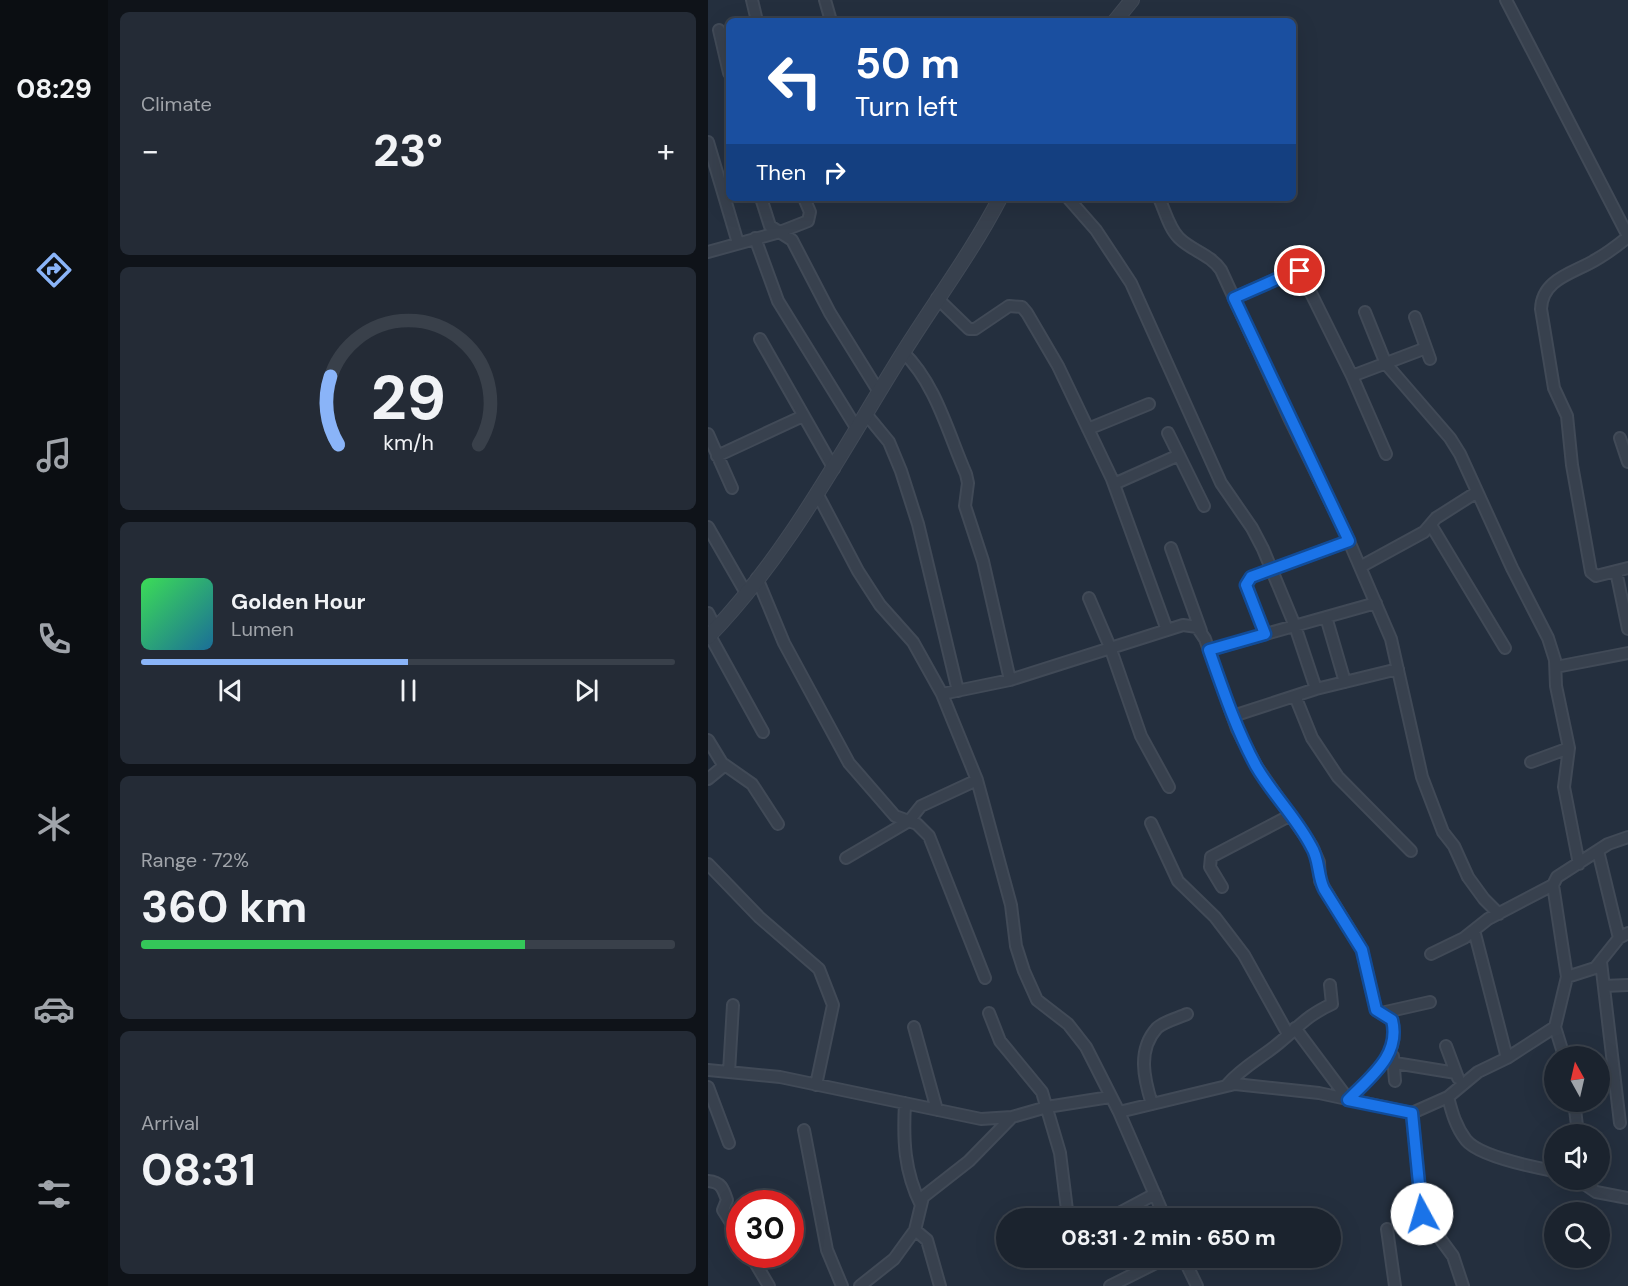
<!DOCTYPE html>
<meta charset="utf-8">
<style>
:root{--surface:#1b232e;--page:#242b36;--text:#f1f3f6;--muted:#a0a4aa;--line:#39404a;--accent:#8ab4f8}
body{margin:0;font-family:"DM Sans",sans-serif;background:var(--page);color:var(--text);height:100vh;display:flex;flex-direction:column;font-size:22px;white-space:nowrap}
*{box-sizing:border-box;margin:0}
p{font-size:20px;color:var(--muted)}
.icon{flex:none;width:33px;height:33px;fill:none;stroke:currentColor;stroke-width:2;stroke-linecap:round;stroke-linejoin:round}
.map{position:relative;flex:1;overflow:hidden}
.drawer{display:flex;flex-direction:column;gap:12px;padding:12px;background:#0f1319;width:600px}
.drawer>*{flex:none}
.hud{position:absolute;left:18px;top:18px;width:570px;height:183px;border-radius:9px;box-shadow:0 6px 24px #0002,0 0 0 2px var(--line);background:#1a4fa0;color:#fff;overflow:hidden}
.needle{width:39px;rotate:352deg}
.buttons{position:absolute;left:836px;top:1046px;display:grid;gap:12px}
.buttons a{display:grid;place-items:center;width:66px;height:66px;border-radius:50%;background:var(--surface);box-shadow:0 6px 24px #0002,0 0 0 2px var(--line);font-size:30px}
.speed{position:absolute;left:18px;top:1190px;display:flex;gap:12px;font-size:30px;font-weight:700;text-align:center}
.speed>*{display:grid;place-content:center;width:78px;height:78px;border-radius:50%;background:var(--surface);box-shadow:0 6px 24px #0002,0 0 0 2px var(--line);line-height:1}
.speed .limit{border:9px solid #d22;background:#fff;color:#111}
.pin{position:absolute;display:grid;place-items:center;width:51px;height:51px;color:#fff;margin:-26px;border:3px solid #fff;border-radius:50%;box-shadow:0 2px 6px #0007}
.me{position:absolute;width:66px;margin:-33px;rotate:354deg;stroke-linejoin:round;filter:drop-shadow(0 0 4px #0008)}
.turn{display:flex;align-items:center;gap:21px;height:126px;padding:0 30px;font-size:27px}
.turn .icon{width:78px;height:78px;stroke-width:2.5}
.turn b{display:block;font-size:42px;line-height:51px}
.then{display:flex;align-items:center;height:57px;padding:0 30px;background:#0003;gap:12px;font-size:22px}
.big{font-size:45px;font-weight:700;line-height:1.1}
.drawer .widget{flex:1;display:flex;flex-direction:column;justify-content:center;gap:9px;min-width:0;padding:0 21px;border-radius:9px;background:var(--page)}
.drawer .dial{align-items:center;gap:0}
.dial svg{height:156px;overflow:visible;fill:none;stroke:var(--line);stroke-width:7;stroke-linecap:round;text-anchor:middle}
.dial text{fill:var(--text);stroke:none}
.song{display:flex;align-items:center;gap:18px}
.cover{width:72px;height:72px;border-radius:9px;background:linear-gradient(135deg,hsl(130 70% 55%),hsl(200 70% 35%))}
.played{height:6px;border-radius:3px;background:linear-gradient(90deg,var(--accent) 50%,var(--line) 50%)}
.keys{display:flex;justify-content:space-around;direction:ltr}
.heat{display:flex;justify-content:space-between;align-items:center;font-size:33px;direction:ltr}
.charge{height:9px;border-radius:4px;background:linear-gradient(90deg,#34c759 72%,var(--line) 0)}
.trip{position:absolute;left:288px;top:1208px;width:345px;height:60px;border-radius:30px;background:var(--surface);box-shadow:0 6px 24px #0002,0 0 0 2px var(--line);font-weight:700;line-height:60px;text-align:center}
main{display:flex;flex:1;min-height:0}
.tab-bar{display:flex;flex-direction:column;width:108px;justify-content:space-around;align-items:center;background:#0b0e12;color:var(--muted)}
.tab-bar .icon{width:42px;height:42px}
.tab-bar .on{color:var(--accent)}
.tab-bar b{font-size:27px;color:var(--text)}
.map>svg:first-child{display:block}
</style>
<main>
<nav class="tab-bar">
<b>08:29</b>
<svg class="icon on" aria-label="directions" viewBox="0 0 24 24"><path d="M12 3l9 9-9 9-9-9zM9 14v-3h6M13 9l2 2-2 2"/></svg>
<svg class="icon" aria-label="music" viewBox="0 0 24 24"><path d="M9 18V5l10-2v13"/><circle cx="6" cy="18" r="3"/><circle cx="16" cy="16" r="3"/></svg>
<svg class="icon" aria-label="phone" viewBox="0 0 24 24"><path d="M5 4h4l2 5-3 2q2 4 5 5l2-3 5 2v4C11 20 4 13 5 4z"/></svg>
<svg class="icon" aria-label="climate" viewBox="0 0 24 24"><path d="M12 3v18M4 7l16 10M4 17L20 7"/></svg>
<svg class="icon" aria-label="car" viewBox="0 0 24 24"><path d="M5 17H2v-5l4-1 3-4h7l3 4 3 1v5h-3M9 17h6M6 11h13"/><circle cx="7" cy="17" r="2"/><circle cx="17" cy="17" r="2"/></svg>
<svg class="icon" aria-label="filters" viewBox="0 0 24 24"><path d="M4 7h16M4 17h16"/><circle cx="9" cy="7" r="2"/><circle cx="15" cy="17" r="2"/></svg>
</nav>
<section class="drawer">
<div class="widget"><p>Climate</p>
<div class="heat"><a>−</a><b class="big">23°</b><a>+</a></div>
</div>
<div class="widget dial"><svg viewBox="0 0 100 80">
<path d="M14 69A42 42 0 1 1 86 69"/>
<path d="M14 69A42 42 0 0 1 10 34" stroke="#8ab4f8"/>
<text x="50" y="56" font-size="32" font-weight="700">29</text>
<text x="50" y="72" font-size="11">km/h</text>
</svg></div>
<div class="widget">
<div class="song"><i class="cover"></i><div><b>Golden Hour</b><p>Lumen</p></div></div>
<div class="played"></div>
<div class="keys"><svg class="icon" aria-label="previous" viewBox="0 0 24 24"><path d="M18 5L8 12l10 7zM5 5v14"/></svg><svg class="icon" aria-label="pause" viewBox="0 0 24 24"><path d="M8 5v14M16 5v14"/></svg><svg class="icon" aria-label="next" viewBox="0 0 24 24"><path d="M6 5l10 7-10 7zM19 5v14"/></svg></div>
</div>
<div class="widget"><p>Range · 72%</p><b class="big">360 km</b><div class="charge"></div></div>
<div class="widget"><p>Arrival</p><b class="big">08:31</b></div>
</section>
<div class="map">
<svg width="920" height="1286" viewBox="0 0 920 1286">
<rect width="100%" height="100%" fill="#242f3e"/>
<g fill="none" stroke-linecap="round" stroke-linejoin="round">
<defs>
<path id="minor" d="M 44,0 L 49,21
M 117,0 L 123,21
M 798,0 L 920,236
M 11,30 L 21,73
M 0,142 L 30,243
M 53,198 L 62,226 L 84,240 L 122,313 L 171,392
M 360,198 L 388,230 L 423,283 L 513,483 L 544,528 L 555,549 L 587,626 L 608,689
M 451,198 C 457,211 461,228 471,238 C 484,251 502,254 513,270 L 583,422 L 637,532 L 683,639 L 714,777 L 735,832 L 746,846 L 760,877 L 776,899 L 791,914
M 920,237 C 910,245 900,253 889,259 C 867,273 834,278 833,309 L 846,388 L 859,416 L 864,465 L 883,572 L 888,576 L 920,568
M 47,238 L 70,301 L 149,429
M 0,252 L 72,232 L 100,221 L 102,212 L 96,198
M 229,298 L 261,329 L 267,329 L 301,306 L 314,307 L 319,313 L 350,366 L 404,479 L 459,630
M 526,298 L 587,271 L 592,271 L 644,376 L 718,348
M 657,312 L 678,364 L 742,438 L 752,454 L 804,568 L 840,638 L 847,660 L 848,686 L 861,748 L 856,787 L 871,864
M 707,317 L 722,359
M 52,339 L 126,469
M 195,352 C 228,384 240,433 258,474 L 260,483 L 257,506 L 275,561 L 302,680
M 644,376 L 678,454
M 158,414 L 181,442 L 193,471 L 210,524 L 250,691
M 380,429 L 441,404
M 460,433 L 496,506
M 0,434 L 24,488
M 912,438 L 920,462
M 9,456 L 95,416
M 406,484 L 471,455
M 110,495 L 150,571 L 172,605 L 205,642 L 234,694 L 269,780 L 303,905 L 308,946 L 316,971 L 329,1000 L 360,1024 L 378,1047 L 411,1112 L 457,1218
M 723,525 L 797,648
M 0,527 L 38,593
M 463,548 L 493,631
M 652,567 L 716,532 L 728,518 L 769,492
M 908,571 L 920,629
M 49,578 L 76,643 L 141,763 L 187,816 L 209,824 L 221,836 L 277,978
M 381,598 L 402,647 L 433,736 L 461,787
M 0,613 L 8,629
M 618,617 L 637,682
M 557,634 L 538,585 L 543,577 L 641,541
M 2,636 L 55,732
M 501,650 L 668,603
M 848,667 L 920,653
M 234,694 L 302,680 L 475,625 L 489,627 L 497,639 L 529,729 L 549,767 L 604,846 L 611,862 L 612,881 L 654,950 L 668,1010 L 684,1020 C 694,1055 662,1077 640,1099 L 587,1028
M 587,696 L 604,738 L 630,777 L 703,851
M 525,716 L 608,689 L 690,669
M 0,740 L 14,763 L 44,784 L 70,824
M 823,762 L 861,748
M 0,779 L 17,765
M 443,823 L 470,881 L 507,917 L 536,955 L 580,1034
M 890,851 L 911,938
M 138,858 L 201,821 L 213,806 L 269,780
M 0,864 L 51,917 L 111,969 L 125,1005 L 108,1085
M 514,887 L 502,867 L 503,857 L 583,815
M 766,930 L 799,1058
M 723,954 L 756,938 L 780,919 L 845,885
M 893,962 L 912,1123
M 859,977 L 887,968 L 911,938 L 920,933
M 896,986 L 920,985
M 281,1013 L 292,1041 L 334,1092 L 352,1153 L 360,1218
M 673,1013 L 722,1002
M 206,1027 L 229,1110
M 847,1027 L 856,1056
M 738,1046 L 750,1078
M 685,1056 L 687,1081
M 687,1063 L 748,1073
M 0,1070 L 72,1077 L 273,1119 L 304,1117 L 339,1107 L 402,1097
M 21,1072 L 25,1005
M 519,1085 C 534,1067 553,1058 571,1043 C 592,1026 598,1016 624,1004 L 622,985
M 0,1087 L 21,1143
M 740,1097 C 744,1113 748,1127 758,1140 C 771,1156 825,1167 846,1171
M 866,1101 L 870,1134
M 197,1103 C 195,1140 196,1171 213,1205
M 444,1104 C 436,1079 429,1050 449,1028 C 455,1022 470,1018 479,1014
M 411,1112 L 527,1084 L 611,1093 L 704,1113 L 740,1097 L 770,1072 L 799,1058 L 847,1027 L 859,977 L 845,885 L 849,877 L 900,844 L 920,837
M 704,1113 L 714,1214 L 745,1256 L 755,1286
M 96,1130 L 119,1250 L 134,1286
M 869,1179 L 888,1192 L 920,1198
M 0,1181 C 13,1182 15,1188 19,1200 L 15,1210 L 32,1237
M 402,1218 L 447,1194
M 679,1229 L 687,1286
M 207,1230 L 219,1240 L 232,1286
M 42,1254 L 61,1286
M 475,1257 L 489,1286
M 152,1286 L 186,1259 L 207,1230 L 215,1197 L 261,1161 L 304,1117
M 402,1286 L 460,1257"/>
<path id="tertiary" d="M 407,21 L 424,0
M 0,637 C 77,558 130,458 188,364 C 222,308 262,256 292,198"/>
</defs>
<use href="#minor" stroke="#414a57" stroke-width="14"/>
<use href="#tertiary" stroke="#414a57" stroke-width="16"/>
<use href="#minor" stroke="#38414e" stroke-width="10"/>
<use href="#tertiary" stroke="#38414e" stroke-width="14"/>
</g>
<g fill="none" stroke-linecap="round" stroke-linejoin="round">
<defs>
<path id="route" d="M 592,271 L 587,271 L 526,298 L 641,541 L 543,577 L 538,585 L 557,634 L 501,650 C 515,690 528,729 548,766 C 564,794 588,817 603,846 C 612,860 609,875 616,889 L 654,950 L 668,1010 L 684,1020 C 693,1055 662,1077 640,1100 L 704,1113 L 714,1214"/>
</defs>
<use href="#route" stroke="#114b97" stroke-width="15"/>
<use href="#route" stroke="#1a73e8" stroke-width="10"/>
</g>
</svg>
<div class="buttons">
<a><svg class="needle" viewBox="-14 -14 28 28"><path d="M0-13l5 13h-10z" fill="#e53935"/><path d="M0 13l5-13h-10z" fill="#a0a4aa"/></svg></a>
<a><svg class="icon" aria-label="sound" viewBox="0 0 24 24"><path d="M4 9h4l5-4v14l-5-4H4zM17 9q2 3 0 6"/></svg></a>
<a><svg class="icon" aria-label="search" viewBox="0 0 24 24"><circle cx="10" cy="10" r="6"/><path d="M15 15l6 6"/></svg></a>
</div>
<div class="speed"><div class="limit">30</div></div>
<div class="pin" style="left:592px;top:271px;background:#d93025"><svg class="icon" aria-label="arrive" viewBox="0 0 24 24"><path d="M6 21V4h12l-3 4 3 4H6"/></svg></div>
<svg class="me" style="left:714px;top:1214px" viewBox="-20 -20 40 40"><circle r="19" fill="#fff"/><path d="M0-13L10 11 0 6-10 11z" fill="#1a73e8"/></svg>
<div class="trip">08:31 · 2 min · 650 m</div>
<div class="hud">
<div class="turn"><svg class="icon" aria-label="left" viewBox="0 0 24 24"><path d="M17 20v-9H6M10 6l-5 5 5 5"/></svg><div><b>50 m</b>Turn left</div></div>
<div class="then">Then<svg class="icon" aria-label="right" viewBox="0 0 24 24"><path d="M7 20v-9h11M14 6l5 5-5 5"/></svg></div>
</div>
</div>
</main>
